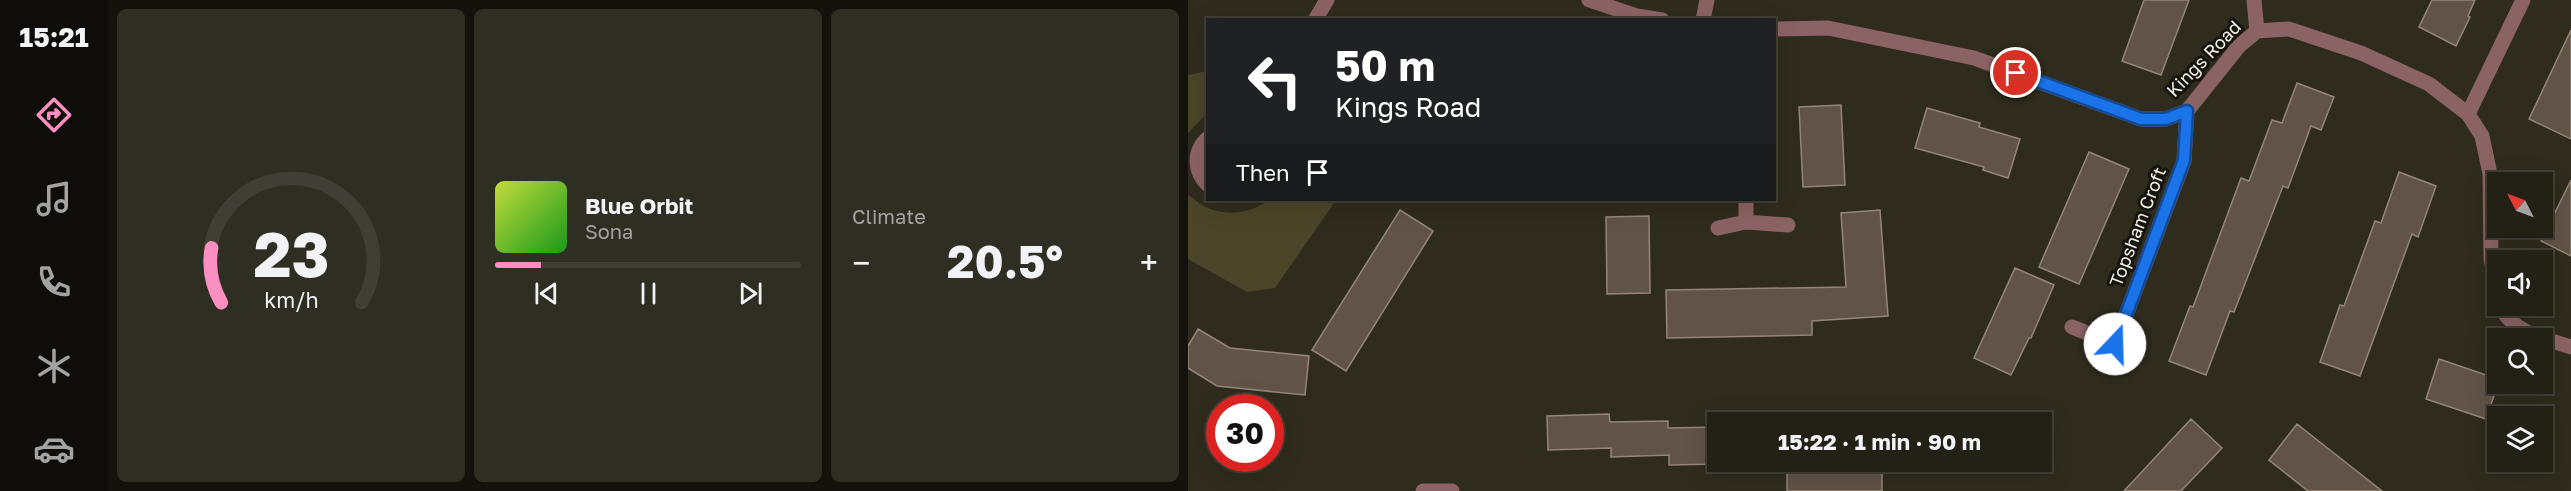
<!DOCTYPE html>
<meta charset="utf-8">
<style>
:root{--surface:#232116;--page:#2f2e23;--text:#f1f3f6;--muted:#a3a3a1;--line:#403e35;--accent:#fc8fc2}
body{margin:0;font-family:"Golos Text",sans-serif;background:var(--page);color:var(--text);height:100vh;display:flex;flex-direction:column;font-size:22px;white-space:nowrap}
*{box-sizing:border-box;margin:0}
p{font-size:20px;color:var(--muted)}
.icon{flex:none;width:33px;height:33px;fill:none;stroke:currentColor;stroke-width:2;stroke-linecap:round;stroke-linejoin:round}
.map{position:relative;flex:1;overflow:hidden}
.drawer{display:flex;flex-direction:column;gap:9px;padding:9px;background:#13120c;width:1080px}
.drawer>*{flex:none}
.guide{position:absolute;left:18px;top:18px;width:570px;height:183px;border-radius:0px;box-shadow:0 6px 24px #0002,0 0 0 2px var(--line);background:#202124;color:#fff;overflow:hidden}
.needle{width:39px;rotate:312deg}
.controls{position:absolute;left:1299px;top:172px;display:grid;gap:12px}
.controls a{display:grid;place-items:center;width:66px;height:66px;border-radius:0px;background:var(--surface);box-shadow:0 6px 24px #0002,0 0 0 2px var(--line);font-size:30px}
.speed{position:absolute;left:18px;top:394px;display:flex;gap:12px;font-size:30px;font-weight:700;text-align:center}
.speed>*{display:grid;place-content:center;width:78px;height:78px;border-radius:50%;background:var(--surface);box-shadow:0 6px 24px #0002,0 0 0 2px var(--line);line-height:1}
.speed .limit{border:9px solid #d22;background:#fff;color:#111}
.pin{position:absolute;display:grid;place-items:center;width:51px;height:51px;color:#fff;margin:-26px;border:3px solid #fff;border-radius:50%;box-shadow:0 2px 6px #0007}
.me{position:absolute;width:66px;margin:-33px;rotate:21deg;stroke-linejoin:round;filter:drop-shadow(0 0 4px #0008)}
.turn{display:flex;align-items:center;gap:21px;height:126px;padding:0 30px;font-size:27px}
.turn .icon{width:78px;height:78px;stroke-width:2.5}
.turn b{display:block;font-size:42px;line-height:51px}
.then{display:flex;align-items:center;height:57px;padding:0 30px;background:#0003;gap:12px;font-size:22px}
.big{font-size:45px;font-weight:700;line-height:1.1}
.drawer .card{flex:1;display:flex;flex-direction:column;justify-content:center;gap:9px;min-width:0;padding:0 21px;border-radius:9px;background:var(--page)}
.drawer .dial{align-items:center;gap:0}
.dial svg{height:156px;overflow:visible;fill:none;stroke:var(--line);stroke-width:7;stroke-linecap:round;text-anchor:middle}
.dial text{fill:var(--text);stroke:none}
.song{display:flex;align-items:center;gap:18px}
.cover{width:72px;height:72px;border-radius:9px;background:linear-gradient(135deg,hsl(70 70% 55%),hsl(120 70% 35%))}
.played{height:6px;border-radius:3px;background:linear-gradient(90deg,var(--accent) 15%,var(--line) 15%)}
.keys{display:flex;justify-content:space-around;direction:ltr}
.heat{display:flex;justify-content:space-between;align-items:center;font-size:33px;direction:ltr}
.drawer .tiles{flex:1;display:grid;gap:9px;grid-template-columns:repeat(3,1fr)}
.trip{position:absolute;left:519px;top:412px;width:345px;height:60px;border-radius:0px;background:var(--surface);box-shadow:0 6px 24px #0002,0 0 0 2px var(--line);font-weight:700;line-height:60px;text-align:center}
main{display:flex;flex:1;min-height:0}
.tabs{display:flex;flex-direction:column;width:108px;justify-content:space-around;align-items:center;background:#0e0d09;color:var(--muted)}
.tabs .icon{width:42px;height:42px}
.tabs .active{color:var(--accent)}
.tabs b{font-size:27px;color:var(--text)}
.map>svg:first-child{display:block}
</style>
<main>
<nav class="tabs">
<b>15:21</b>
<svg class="icon active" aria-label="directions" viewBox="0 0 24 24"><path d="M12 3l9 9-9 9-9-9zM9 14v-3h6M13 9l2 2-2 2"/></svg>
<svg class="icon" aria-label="music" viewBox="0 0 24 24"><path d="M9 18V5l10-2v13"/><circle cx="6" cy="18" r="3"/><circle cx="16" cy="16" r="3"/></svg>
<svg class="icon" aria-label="phone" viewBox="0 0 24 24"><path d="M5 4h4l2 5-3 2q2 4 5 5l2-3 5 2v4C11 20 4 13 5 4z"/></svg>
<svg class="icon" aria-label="climate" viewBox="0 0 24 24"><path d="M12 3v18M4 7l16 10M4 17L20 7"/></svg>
<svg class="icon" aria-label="car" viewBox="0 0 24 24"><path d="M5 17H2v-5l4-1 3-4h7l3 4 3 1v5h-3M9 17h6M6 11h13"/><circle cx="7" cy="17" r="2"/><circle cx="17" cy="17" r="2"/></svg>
</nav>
<section class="drawer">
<div class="tiles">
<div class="card dial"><svg viewBox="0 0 100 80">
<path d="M14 69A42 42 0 1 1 86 69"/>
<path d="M14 69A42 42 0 0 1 9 41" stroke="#fc8fc2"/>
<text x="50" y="56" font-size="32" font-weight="700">23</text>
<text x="50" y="72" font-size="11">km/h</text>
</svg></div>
<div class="card">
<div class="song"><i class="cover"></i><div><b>Blue Orbit</b><p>Sona</p></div></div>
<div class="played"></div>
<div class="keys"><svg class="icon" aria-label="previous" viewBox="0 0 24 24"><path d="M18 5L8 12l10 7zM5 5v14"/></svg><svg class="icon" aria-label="pause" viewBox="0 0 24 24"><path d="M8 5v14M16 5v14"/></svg><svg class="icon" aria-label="next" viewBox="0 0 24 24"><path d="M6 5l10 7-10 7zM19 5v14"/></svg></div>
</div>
<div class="card"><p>Climate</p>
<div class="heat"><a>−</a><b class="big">20.5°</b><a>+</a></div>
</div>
</div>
</section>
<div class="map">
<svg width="1383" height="491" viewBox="0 0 1383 491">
<rect width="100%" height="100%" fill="#2f2c1d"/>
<path fill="#4b4629" d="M 19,71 L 19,113 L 0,133 L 0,75 Z
M 0,195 C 5,198 10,203 16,206 C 36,217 63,214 80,200 L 148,200 L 87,288 L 59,292 L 0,259 Z"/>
<path fill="#615347" stroke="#958579" stroke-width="1.5" d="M 956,0 L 1001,0 L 973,75 L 934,61 Z
M 1244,0 L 1287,0 L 1280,16 L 1282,17 L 1268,46 L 1231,27 Z
M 1383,30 L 1383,139 L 1341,119 Z
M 1109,83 L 1146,97 L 1133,130 L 1123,126 L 1100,188 L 1095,186 L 1046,312 L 1042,311 L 1018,375 L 981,361 L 1002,306 L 1005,307 L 1053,178 L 1061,181 L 1084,120 L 1094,123 Z
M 653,105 L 657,185 L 615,187 L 611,107 Z
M 739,108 L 792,123 L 791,127 L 832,139 L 820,178 L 795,170 L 796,167 L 727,148 Z
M 901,152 L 941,169 L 891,284 L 851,267 Z
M 1211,172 L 1248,186 L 1230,237 L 1224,234 L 1172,376 L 1132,362 L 1152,305 L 1156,306 L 1187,221 L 1193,223 Z
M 1383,180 L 1383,256 L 1353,241 Z
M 212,210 L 245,231 L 158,371 L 124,350 Z
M 692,210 L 700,316 L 624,321 L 624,335 L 479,338 L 478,290 L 658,287 L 653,213 Z
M 461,216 L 462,293 L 419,294 L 418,217 Z
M 827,268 L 866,285 L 843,338 L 841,338 L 823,375 L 786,358 Z
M 10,329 L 42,348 L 121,356 L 117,395 L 29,386 L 0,368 L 0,346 Z
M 1251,359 L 1310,379 L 1310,384 L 1298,419 L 1238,399 Z
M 421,414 L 422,422 L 480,421 L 480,428 L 530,427 L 530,464 L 481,465 L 481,455 L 423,457 L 423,448 L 360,450 L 359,416 Z
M 1003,419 L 1034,448 L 993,491 L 936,491 Z
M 1109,424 L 1194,491 L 1120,491 L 1081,460 Z
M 599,462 L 694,462 L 694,491 L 599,491 Z"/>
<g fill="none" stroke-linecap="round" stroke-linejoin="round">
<path stroke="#8c6365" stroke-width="15" d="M 401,0 L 449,16 L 474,20
M 1066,0 L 1069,31
M 127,20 L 139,0
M 515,20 L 519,0
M 586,29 L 640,28 L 786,58 L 953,119 L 978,119 L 999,111 L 1051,46 L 1069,31 L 1101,29 L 1173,53 L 1241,84 L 1280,114 L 1294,136 L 1302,174 L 1303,258 L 1310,297
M 1280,114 L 1335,0
M 20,138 C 5,151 6,172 20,185
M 558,222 L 558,200
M 530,228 L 558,222 L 600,225
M 1313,306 C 1323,333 1359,339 1383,347
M 884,327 L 927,344 L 996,161 L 999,111
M 235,491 L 264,491"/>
</g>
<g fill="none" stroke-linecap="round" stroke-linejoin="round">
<defs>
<path id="route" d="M 828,73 L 953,119 L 978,119 L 999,111 L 996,160 L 927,344"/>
</defs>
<use href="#route" stroke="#114b97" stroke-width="15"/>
<use href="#route" stroke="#1a73e8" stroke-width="10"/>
</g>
<g text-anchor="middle" stroke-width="6" stroke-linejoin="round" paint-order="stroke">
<g font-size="18" fill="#f2f0e6" stroke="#16140e">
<text transform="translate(1016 59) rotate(-46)" y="6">Kings Road</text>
<text transform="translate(950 227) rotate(-69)" y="6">Topsham Croft</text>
</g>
</g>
</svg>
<div class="controls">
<a><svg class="needle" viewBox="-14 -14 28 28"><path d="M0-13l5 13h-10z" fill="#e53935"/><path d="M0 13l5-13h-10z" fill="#a3a3a1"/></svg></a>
<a><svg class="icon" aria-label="sound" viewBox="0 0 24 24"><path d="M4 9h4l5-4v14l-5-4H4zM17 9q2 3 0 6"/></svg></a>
<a><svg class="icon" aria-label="search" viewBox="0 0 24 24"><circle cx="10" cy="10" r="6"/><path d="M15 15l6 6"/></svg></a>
<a><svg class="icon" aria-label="layers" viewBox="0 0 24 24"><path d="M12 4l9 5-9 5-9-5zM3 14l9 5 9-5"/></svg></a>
</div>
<div class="speed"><div class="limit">30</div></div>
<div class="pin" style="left:828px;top:73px;background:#d93025"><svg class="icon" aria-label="arrive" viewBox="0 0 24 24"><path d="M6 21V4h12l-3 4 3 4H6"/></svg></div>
<svg class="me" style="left:927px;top:344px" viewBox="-20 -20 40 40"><circle r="19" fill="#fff"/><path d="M0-13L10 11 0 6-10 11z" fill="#1a73e8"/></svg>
<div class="trip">15:22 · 1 min · 90 m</div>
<div class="guide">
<div class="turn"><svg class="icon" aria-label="left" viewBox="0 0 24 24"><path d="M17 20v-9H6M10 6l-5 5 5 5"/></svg><div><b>50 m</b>Kings Road</div></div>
<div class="then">Then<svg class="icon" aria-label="arrive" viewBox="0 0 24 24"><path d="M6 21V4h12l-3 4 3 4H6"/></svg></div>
</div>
</div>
</main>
